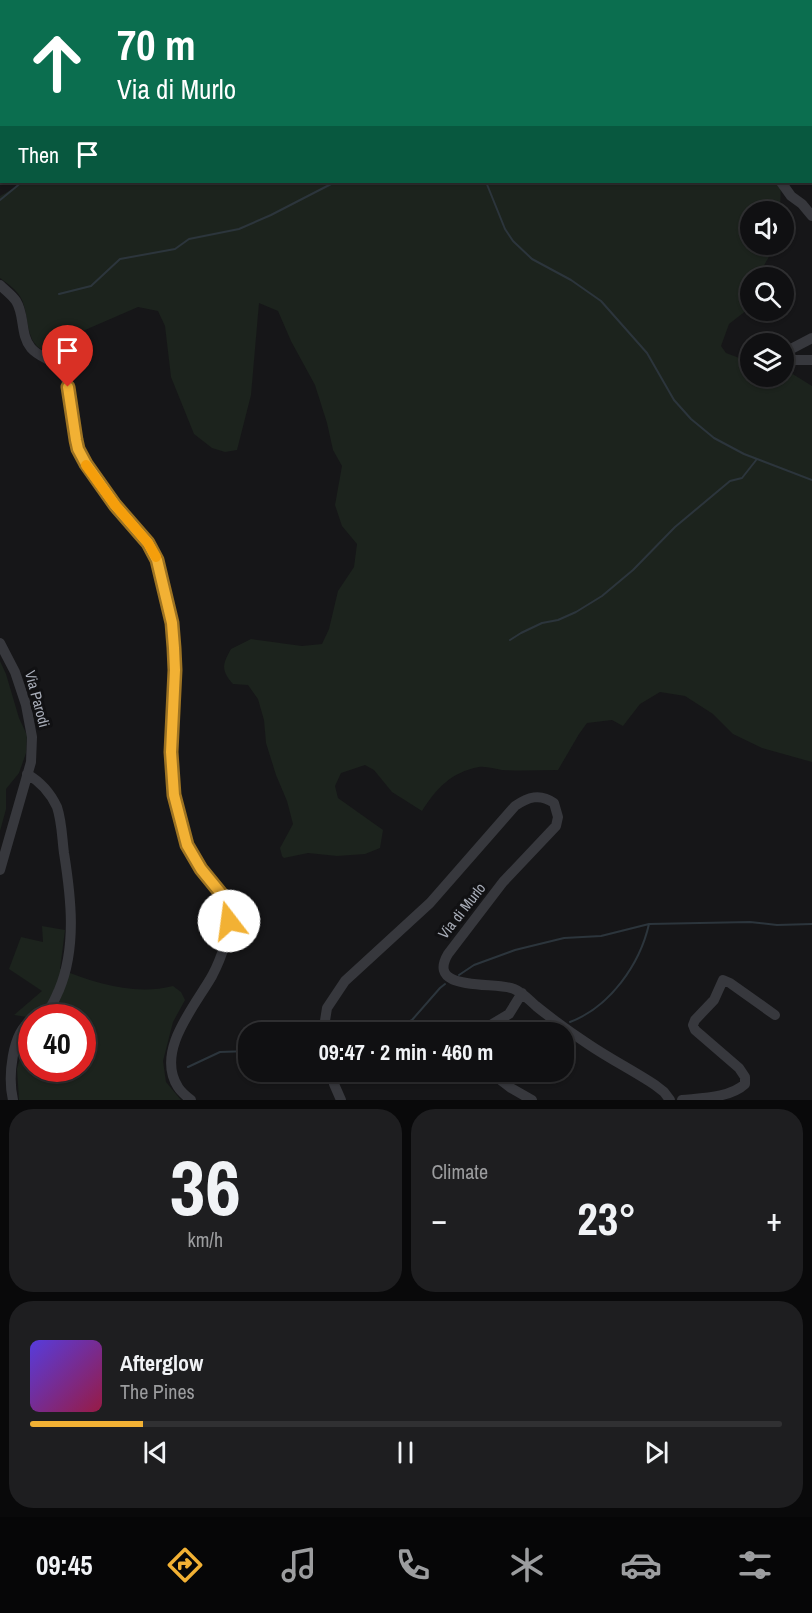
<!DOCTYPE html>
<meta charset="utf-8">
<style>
:root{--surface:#101012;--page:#1e1e20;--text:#f1f3f6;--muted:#9c9d9f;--line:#303032;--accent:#f2b134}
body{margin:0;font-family:"Archivo Narrow",sans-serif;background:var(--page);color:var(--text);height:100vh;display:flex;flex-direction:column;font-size:22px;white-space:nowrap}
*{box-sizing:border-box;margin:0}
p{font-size:20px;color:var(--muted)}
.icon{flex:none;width:33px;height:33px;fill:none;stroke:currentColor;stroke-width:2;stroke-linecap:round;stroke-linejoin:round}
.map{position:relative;height:1100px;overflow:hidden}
.side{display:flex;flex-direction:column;gap:9px;padding:9px;background:#09090a;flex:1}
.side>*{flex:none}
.hud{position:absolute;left:0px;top:0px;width:813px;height:183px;box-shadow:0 2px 4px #0004,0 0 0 2px var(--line);background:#0b6e4f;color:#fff;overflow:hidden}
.controls{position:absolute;left:740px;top:201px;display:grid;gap:12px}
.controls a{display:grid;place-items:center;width:54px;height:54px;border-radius:50%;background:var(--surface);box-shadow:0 2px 4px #0004,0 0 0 2px var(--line);font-size:30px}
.speed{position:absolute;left:18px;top:1004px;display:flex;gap:12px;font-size:30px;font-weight:700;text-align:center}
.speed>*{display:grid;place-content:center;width:78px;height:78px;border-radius:50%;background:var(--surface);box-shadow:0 2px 4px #0004,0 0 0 2px var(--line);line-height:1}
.speed .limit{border:9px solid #d22;background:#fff;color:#111}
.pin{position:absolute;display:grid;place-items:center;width:51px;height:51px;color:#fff;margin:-62px -26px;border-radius:50% 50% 50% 0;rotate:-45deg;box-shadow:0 0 6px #0007}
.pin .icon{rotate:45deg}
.me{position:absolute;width:66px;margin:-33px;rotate:345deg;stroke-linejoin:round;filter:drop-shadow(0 0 4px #0008)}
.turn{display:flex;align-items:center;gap:21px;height:126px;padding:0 18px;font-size:27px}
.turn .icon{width:78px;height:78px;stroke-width:2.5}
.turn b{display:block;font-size:42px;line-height:51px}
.then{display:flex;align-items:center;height:57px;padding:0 18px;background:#0003;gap:12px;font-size:22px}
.big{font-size:45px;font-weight:700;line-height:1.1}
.side .widget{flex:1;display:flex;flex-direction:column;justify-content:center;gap:9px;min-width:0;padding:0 21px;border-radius:24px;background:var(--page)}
.side .dial{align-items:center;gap:0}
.dial b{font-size:78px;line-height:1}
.song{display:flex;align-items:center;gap:18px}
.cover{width:72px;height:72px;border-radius:9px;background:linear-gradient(135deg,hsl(250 70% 55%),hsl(340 70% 35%))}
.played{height:6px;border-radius:3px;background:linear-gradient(90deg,var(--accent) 15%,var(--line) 15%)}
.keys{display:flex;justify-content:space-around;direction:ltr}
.heat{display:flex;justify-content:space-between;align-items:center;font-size:33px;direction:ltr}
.side .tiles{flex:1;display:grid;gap:9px;grid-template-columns:1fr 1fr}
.widget:last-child{grid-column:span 2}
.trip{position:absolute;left:238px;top:1022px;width:336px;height:60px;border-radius:24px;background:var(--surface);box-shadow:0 2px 4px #0004,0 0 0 2px var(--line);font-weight:700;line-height:60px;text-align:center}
.dock{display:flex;height:96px;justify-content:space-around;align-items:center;background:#060607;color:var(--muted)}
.dock .icon{width:42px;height:42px}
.dock .selected{color:var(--accent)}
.dock b{font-size:27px;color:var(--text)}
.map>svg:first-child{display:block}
</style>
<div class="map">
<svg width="812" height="1100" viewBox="0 0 812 1100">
<rect width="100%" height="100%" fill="#161618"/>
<path fill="#1c231d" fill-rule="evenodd" d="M 67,0 L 812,0 L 812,18 L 812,2 L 67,2 Z
M 24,182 L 781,182 L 780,211 L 750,212 L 750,244 L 775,245 C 769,256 764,268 755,277 L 750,278 L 747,310 L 729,324 L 721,346 L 726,353 L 750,362 L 750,376 L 783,376 L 783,368 L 812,386 L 812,762 L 762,748 L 733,734 L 713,714 L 685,696 L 660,692 L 640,704 L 623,726 L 612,720 L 587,723 L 579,734 L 558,770 C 539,770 521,771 502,770 C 495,769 486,766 479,767 C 451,772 436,789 422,811 L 392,792 L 374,770 L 365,765 L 341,773 L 335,786 L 338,798 L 383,830 L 380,848 L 365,854 L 337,856 L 308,853 L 284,858 L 282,856 L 280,848 L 293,824 L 287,801 L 276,775 L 266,743 L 264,720 L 258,699 L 248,685 L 233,684 C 221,670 222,665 231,649 L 251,639 L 302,646 L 322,644 L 329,629 L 338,591 L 354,567 L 357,544 L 342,526 L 335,505 L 342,466 L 333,450 L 327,423 L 315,385 L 291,341 L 278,311 L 259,303 L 251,395 L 237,450 L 225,452 L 212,448 L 194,434 L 171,377 L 165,326 L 158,311 L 138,307 L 85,330 L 46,351 C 24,345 30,315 21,298 C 16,289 8,284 0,278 L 0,196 L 22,184 Z
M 0,661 L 6,674 L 19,718 L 27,735 L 26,753 L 19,773 L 6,789 L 6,809 L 0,831 Z
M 42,926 L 65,930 L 60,969 C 95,983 135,996 173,986 L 181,992 L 185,1000 L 173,1022 L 163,1061 L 166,1082 L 181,1100 L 19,1100 L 17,1069 L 25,1039 L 27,1017 L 14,1015 L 42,991 L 9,969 L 21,937 L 43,942 ZM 32,1017 L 82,1017 L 82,1068 L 32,1068 Z"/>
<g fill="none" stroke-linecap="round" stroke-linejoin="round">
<path stroke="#2c353c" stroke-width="2" d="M 382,0 L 382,2
M 486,182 L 505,229 L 513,241 L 532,259 L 571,280 L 601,301 L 647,353 L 674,400 L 691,419 L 714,438 L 744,454 L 812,480
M 0,200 L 22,182
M 59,294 L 91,286 L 120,259 L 175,249 L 189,239 L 239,229 L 271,215 L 335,182
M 510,640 L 521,633 L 542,623 L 558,620 L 576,612 L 602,596 L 633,570 L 675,527 L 730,481 L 742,478 L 757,459
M 459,975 L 474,965 L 515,950 L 564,938 L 601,936 L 649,924 L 750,922 L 777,925 L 812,924
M 570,1022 C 610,1007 640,964 649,924
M 390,1032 L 412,1020 L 440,988 L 445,984
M 525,1032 L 554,1027
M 188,1067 L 220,1052 L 249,1051
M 420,1077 L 433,1071"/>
<path stroke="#37383d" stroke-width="10" d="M 685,0 L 686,2
M 781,182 L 791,196 L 802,204 L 812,216
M 0,285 C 5,290 12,295 16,301 C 25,315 20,335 31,348 C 41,360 60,360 65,376 C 75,404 71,434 84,460 C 94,481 111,501 126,519 C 135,530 145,539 152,551 C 164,570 167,598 171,621 C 183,684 163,748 178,811 C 183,832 189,851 201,870 C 210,883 227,893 229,910 C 231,931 222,957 212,976 C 195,1006 155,1051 178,1087 C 181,1092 186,1096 191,1100
M 783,350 L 791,349 L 812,338
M 783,360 L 812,360
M 0,643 L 15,672 L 26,705 L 32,737 L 31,762 L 0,870
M 27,774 C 41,782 50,792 57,807 C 62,822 62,838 64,853 C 71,897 77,947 59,990 C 56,996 53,1005 48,1010 C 45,1013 40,1015 36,1017
M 325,1032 L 324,1027 L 327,1008 L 345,981 L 430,903 L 515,806 C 528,797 540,793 554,803 L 558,817 L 556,826 L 503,882 L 448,954 C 425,993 497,981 514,989 C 522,992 529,1000 536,1006 C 552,1019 570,1032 588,1044 C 610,1059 634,1071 655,1085 L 664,1092 L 670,1100
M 479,1032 L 509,1014 L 522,993
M 331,1071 L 334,1084 L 341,1100
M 489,1071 L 511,1088 L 532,1100
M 13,1100 C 8,1079 11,1032 32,1020
M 682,1100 C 701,1098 730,1098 745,1084 L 745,1077 L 739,1068 L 695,1030 L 693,1025 L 695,1020 L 714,1000 L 723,980 L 730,983 L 775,1015"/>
</g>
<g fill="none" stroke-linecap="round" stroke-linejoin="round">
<defs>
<path id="route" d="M 68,387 L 76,440 L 78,449 L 86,464 L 115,505 L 148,543 L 157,560 L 172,623 L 174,648 L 175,670 L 171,752 L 174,795 L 187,845 L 201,869 L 223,896 L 228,907 L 229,921"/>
</defs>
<use href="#route" stroke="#9d7322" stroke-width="15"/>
<use href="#route" stroke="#f2b134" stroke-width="10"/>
<path stroke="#f59e0b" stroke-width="10" d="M 86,465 L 115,505 L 148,543 L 156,557"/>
</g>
<g text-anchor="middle" stroke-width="6" stroke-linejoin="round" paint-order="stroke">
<g font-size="15" fill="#a8adb8" stroke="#111113">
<text transform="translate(37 699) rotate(75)" y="5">Via Parodi</text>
<text transform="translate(462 911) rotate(-52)" y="5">Via di Murlo</text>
</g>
</g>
</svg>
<div class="controls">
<a><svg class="icon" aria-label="sound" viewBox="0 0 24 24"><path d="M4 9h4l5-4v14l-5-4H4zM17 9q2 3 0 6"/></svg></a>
<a><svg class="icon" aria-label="search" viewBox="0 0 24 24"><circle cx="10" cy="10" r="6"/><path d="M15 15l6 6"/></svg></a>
<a><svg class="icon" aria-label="layers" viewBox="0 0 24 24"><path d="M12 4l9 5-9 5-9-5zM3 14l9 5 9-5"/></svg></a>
</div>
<div class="speed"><div class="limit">40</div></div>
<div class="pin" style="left:68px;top:387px;background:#d93025"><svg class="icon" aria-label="arrive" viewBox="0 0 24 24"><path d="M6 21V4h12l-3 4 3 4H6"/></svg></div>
<svg class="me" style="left:229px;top:921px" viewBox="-20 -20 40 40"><circle r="19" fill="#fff"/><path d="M0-13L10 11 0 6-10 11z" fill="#f2b134"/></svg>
<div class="trip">09:47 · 2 min · 460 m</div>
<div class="hud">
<div class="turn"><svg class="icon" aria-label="ahead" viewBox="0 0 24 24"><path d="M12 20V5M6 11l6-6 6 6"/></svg><div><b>70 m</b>Via di Murlo</div></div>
<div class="then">Then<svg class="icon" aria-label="arrive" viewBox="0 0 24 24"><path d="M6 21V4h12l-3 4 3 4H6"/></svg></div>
</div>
</div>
<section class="side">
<div class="tiles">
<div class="widget dial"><b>36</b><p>km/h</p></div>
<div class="widget"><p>Climate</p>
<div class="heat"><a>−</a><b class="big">23°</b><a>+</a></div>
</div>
<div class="widget">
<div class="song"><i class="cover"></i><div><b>Afterglow</b><p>The Pines</p></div></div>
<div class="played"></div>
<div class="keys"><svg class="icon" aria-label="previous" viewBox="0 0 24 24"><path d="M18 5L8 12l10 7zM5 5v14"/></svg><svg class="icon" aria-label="pause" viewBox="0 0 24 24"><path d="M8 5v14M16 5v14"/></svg><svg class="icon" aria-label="next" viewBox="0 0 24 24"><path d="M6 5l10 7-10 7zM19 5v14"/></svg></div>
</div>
</div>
</section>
<nav class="dock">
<b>09:45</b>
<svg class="icon selected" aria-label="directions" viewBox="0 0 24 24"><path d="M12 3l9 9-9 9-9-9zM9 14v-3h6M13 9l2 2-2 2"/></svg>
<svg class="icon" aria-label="music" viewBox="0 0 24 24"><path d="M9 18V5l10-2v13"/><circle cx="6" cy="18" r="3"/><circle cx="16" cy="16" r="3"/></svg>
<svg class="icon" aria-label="phone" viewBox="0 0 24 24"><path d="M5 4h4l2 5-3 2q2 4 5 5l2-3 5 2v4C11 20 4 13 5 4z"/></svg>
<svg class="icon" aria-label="climate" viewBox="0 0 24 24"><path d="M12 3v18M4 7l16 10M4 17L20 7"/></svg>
<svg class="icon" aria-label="car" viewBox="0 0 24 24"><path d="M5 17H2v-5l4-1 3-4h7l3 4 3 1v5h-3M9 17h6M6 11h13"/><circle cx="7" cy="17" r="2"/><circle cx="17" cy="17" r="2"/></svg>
<svg class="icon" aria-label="filters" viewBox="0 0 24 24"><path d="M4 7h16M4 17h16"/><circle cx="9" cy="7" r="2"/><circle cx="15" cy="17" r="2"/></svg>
</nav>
